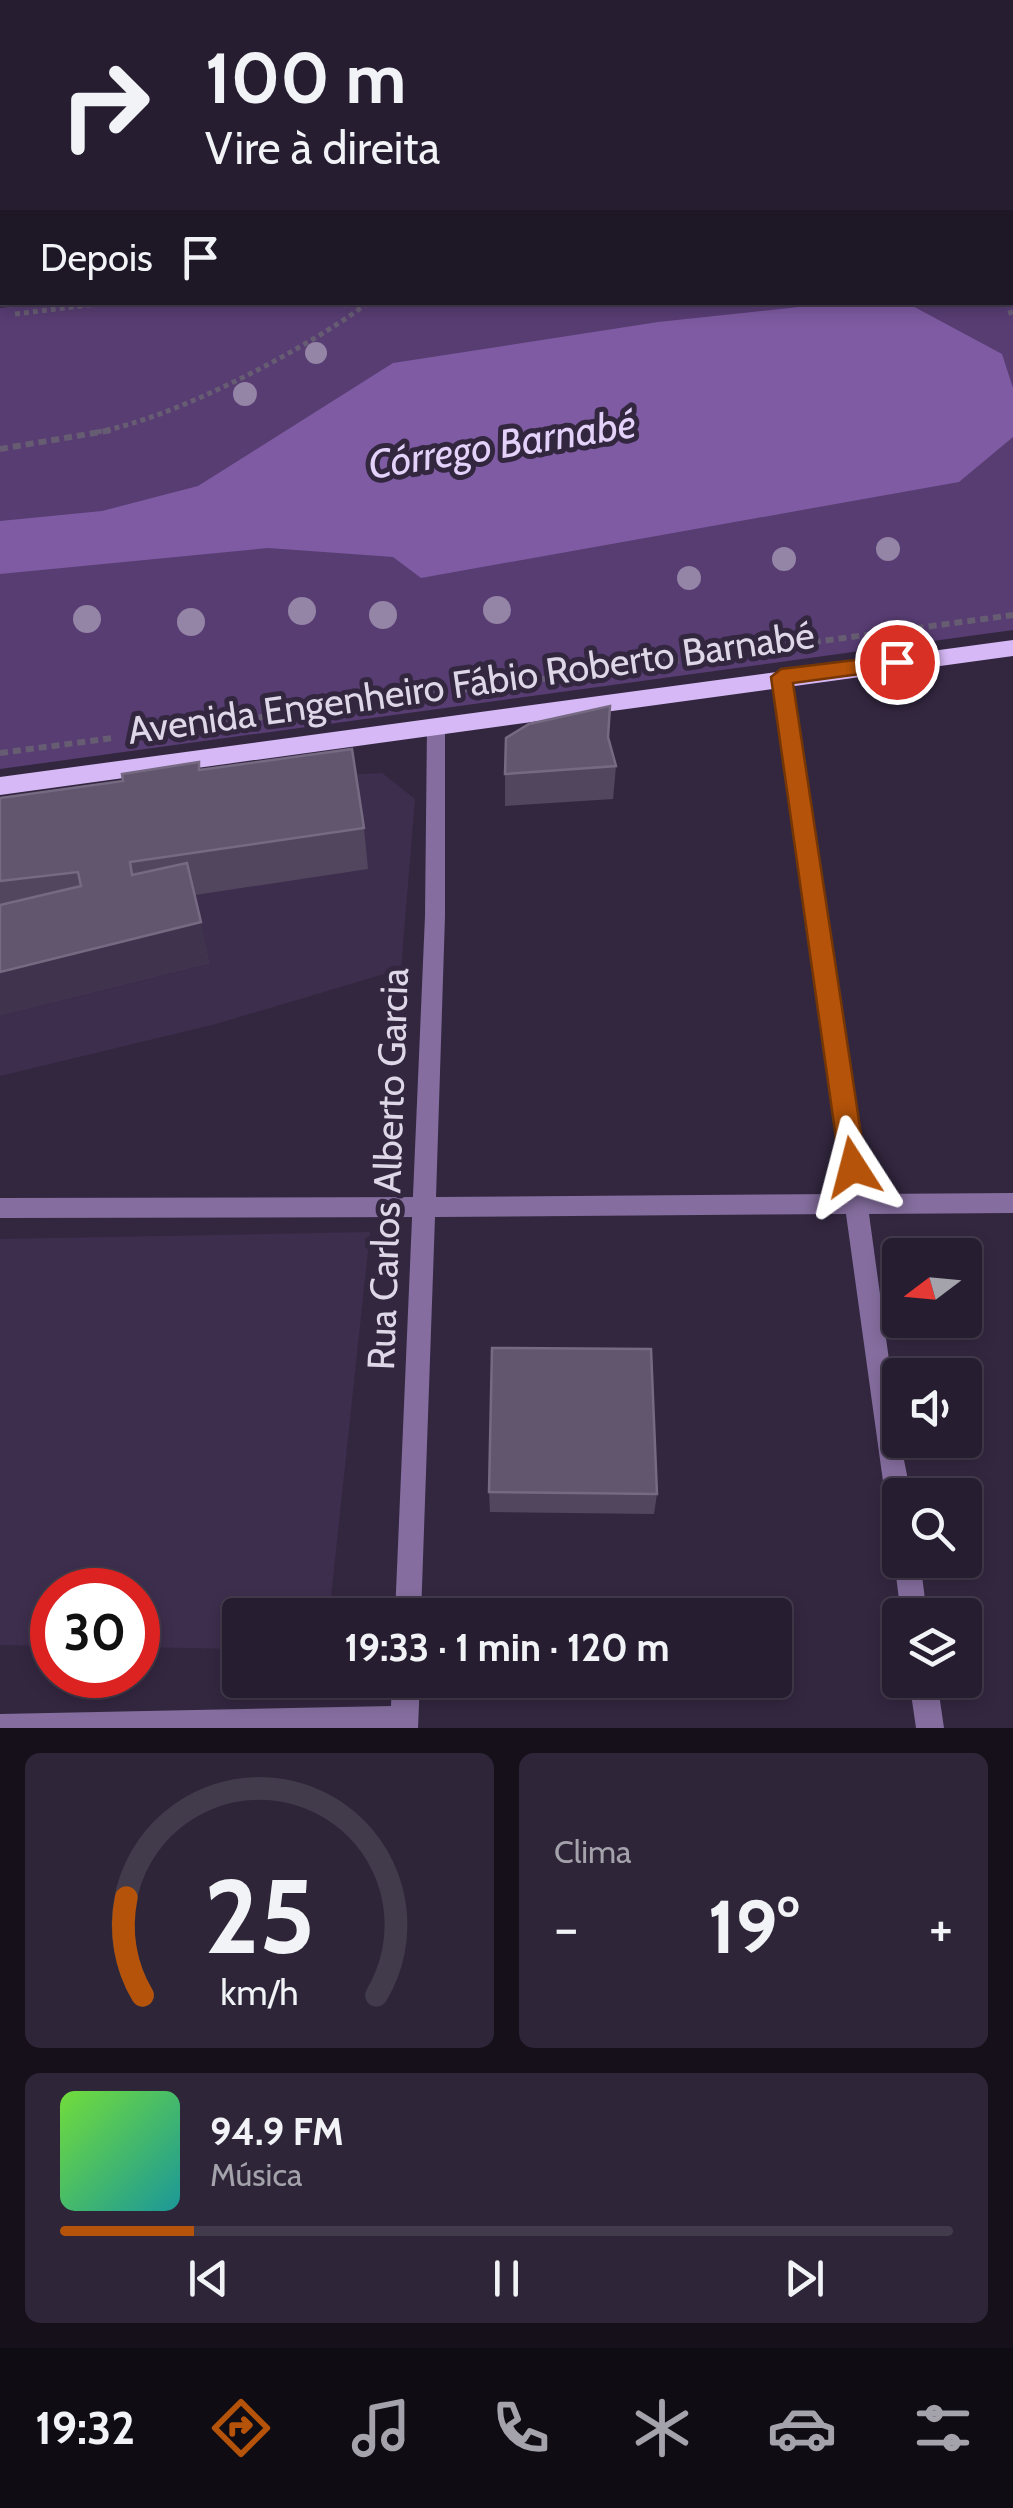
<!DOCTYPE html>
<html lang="pt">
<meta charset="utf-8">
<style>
:root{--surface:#261d30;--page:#2e2638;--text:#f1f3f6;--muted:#a4a2ab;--line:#423b4c;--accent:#b45309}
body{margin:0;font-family:Cabin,sans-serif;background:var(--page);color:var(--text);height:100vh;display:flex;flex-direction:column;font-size:38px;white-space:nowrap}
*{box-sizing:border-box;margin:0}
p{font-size:32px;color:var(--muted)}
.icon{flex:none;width:55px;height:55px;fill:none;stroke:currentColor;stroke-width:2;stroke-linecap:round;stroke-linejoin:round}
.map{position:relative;height:1728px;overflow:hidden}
.sheet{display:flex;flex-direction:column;gap:25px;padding:25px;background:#15101a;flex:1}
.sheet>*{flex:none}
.guide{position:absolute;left:0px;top:0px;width:1015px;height:305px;box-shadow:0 5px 15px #0003,0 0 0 2px var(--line);background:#261d30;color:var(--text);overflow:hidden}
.needle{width:65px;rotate:254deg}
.fabs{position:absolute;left:882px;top:1238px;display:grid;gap:20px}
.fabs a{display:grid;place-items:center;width:100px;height:100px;border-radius:10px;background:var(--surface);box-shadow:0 5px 15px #0003,0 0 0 2px var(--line);font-size:50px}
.speed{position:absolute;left:30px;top:1568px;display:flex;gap:20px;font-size:50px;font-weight:700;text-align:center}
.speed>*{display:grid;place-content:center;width:130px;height:130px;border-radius:50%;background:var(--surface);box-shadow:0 5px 15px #0003,0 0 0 2px var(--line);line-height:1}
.speed .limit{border:15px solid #d22;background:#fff;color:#111}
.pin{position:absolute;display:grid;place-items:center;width:85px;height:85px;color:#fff;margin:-42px;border:5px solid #fff;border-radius:50%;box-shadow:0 2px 10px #0007}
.me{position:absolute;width:110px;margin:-55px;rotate:351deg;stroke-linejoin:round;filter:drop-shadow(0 0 8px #0008)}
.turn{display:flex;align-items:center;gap:35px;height:210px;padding:0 40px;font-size:45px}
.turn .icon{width:130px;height:130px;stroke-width:2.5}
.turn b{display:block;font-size:70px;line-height:85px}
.then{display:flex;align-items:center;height:95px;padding:0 40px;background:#0003;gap:20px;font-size:38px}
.big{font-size:75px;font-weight:700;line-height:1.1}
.sheet .widget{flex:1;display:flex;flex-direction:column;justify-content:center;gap:15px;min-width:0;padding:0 35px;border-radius:15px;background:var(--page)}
.sheet .dial{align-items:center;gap:0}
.dial svg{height:260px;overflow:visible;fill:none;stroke:var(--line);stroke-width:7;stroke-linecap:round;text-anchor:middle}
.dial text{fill:var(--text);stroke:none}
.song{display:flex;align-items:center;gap:30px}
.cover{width:120px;height:120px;border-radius:15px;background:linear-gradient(135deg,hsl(100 70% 55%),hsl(180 70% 35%))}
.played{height:10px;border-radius:5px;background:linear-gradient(90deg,var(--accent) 15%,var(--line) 15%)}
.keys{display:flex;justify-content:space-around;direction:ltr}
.heat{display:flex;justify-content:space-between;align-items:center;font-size:55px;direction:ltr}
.sheet .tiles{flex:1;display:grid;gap:25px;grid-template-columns:1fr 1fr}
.widget:last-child{grid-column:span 2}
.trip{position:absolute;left:222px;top:1598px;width:570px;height:100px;border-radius:10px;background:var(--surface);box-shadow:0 5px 15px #0003,0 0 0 2px var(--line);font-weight:700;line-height:100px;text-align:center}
.tab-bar{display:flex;height:160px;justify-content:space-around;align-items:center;background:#0f0c13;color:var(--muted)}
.tab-bar .icon{width:70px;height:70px}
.tab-bar .active{color:var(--accent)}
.tab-bar b{font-size:45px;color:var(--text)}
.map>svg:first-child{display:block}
</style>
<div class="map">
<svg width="1013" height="1728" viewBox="0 0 1013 1728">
<rect width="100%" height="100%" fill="#332740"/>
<path fill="#3d2e4d" d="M 382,773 L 415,799 L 401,969 L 216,1024 L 0,1076 L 0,813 L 274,778 Z
M 370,1232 L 331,1597 L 315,1615 L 240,1615 L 240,1649 L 138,1647 L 138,1590 L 52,1590 L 52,1646 L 0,1645 L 0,1239 Z"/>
<path fill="#583d73" d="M 1013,197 L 1013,630 L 0,769 L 0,308 L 48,302 L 1012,302 Z"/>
<path fill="#7e5ba2" d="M 907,303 L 1002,354 L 1013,388 L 1013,437 L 959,482 L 421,578 L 393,557 L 268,548 L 0,574 L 0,521 L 102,511 L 198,486 L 393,363 L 658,322 L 836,303 Z"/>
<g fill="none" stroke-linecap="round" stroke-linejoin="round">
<path stroke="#675d73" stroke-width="5" stroke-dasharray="5 4" stroke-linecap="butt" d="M 1006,302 L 1013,318
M 15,314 L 114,302
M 97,432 C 173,419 307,349 369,302"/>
<path stroke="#675d73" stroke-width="6" stroke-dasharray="8 5" stroke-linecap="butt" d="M 0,449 L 112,430
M 130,735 L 1013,615
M 0,753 L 113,738"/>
<path fill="#856e9f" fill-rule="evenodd" d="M 424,1197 L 432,1200 L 436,1207 L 432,1214 L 424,1217 L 0,1218 L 0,1198 Z"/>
<path fill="#856e9f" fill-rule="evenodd" d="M 205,0 L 217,0 L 217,2 L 205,2 Z
M 444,0 L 456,0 L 456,2 L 444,2 Z
M 681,0 L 693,0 L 694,2 L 682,2 Z
M 920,0 L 932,0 L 933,2 L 921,2 Z
M 0,31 L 2,31 L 2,39 L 0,39 Z
M 1012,31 L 1013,31 L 1013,39 L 1012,39 Z
M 781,671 L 790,677 L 866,1194 L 1013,1193 L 1013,1213 L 869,1214 L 900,1440 L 911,1495 L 900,1495 L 900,1523 L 891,1519 L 887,1510 L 846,1214 L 435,1217 L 421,1615 L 395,1615 L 425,916 L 427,726 L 436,719 L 445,726 L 445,916 L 436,1197 L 843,1194 L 772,677 Z
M 900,1550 L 900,1560 L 920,1560 L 927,1615 L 901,1615 L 894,1560 Z
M 392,1680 L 420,1680 L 418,1728 L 0,1728 L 0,1714 L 391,1706 Z
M 909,1680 L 937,1680 L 944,1728 L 916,1728 Z"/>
<path fill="#d5b8f5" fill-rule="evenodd" d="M 1012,177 L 1013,177 L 1013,187 L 1012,187 Z
M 0,287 L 2,288 L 2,299 L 0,299 Z
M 1013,640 L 1013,656 L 0,795 L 0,777 Z"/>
</g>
<g fill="#9484a6">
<circle cx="316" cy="353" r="11"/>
<circle cx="245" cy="394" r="12"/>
<circle cx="888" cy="549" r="12"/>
<circle cx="784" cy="559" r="12"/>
<circle cx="689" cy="578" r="12"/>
<circle cx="497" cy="610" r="14"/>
<circle cx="302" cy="611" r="14"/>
<circle cx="383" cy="615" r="14"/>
<circle cx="87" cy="619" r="14"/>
<circle cx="191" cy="622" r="14"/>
</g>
<path fill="#52465f" d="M 608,737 L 616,766 L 613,799 L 505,806 L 505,774 Z
M 199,762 L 200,770 L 364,828 L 368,869 L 195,895 L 209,963 L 0,1015 L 0,798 L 123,781 Z
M 489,1492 L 657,1494 L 654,1514 L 490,1512 Z"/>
<path fill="#40334d" d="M 201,922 L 209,963 L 0,1015 L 0,972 Z"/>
<path fill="#62566e" stroke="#756a81" stroke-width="2.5" d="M 610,706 L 608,737 L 616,766 L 505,774 L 506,738 L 529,724 Z
M 352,749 L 364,828 L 130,862 L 132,875 L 187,863 L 201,922 L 0,972 L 0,905 L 81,886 L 78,872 L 0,881 L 0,798 L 123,781 L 122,774 L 199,762 L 199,770 Z
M 492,1348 L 651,1349 L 657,1494 L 489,1492 Z"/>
<path fill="#b45309" stroke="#753606" stroke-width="2.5" d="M 897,655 L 904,657 L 907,662 L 904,668 L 793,683 L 866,1167 L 862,1175 L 853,1178 L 844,1175 L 840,1167 L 771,677 L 781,669 Z"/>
<g text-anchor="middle" stroke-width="10" stroke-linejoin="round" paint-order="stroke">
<g font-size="38" fill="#ded7e7" stroke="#332740">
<text transform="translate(471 683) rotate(-8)" y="13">Avenida Engenheiro Fábio Roberto Barnabé</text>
<text transform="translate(388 1169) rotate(-88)" y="13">Rua Carlos Alberto Garcia</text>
</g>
<g font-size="40" font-style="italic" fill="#e4d2fa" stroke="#332740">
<text transform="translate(502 444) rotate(-9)" y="14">Córrego Barnabé</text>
</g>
</g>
</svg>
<div class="fabs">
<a><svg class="needle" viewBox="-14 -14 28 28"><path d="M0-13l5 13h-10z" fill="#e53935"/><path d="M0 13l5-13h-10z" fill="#a4a2ab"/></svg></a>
<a><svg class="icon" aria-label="sound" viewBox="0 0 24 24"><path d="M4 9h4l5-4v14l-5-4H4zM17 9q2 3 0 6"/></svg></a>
<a><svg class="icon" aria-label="search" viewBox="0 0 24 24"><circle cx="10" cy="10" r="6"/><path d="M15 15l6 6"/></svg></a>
<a><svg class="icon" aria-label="layers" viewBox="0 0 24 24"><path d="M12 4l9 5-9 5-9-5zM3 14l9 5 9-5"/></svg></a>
</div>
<div class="speed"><div class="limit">30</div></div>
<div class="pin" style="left:897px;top:662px;background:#d93025"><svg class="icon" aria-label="arrive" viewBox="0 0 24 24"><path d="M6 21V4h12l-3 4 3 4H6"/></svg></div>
<svg class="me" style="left:853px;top:1167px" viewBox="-20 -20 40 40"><path d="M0-17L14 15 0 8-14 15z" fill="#b45309" stroke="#fff" stroke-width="4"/></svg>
<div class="trip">19:33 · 1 min · 120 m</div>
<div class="guide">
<div class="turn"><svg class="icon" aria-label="right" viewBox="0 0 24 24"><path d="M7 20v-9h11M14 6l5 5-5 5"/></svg><div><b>100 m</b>Vire à direita</div></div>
<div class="then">Depois<svg class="icon" aria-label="arrive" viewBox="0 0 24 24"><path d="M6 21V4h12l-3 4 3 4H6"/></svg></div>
</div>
</div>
<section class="sheet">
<div class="tiles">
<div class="widget dial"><svg viewBox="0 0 100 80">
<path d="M14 69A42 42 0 1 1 86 69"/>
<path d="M14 69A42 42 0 0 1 9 39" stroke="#b45309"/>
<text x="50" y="56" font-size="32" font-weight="700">25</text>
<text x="50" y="72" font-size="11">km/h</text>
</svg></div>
<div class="widget"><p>Clima</p>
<div class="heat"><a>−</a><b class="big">19°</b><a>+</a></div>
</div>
<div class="widget">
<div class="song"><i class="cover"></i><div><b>94.9 FM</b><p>Música</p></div></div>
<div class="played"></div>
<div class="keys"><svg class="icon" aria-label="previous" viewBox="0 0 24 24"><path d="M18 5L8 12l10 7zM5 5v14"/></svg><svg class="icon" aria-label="pause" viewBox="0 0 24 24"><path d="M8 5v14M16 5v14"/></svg><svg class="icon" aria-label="next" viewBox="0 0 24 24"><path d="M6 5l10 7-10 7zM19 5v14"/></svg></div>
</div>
</div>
</section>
<nav class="tab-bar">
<b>19:32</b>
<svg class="icon active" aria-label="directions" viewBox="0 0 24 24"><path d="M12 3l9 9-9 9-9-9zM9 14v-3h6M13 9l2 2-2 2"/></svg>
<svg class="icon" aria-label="music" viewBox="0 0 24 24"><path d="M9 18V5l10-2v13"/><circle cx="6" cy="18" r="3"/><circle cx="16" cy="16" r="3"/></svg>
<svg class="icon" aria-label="phone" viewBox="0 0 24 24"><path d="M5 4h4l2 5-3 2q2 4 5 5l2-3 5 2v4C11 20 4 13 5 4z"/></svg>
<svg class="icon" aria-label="climate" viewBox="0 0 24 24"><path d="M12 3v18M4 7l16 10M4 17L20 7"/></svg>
<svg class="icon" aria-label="car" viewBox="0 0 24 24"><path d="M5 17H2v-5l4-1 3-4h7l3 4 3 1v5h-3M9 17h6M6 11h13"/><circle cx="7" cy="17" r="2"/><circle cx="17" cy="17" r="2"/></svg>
<svg class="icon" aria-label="filters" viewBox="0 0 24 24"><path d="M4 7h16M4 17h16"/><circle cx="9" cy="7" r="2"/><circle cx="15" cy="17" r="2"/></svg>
</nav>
